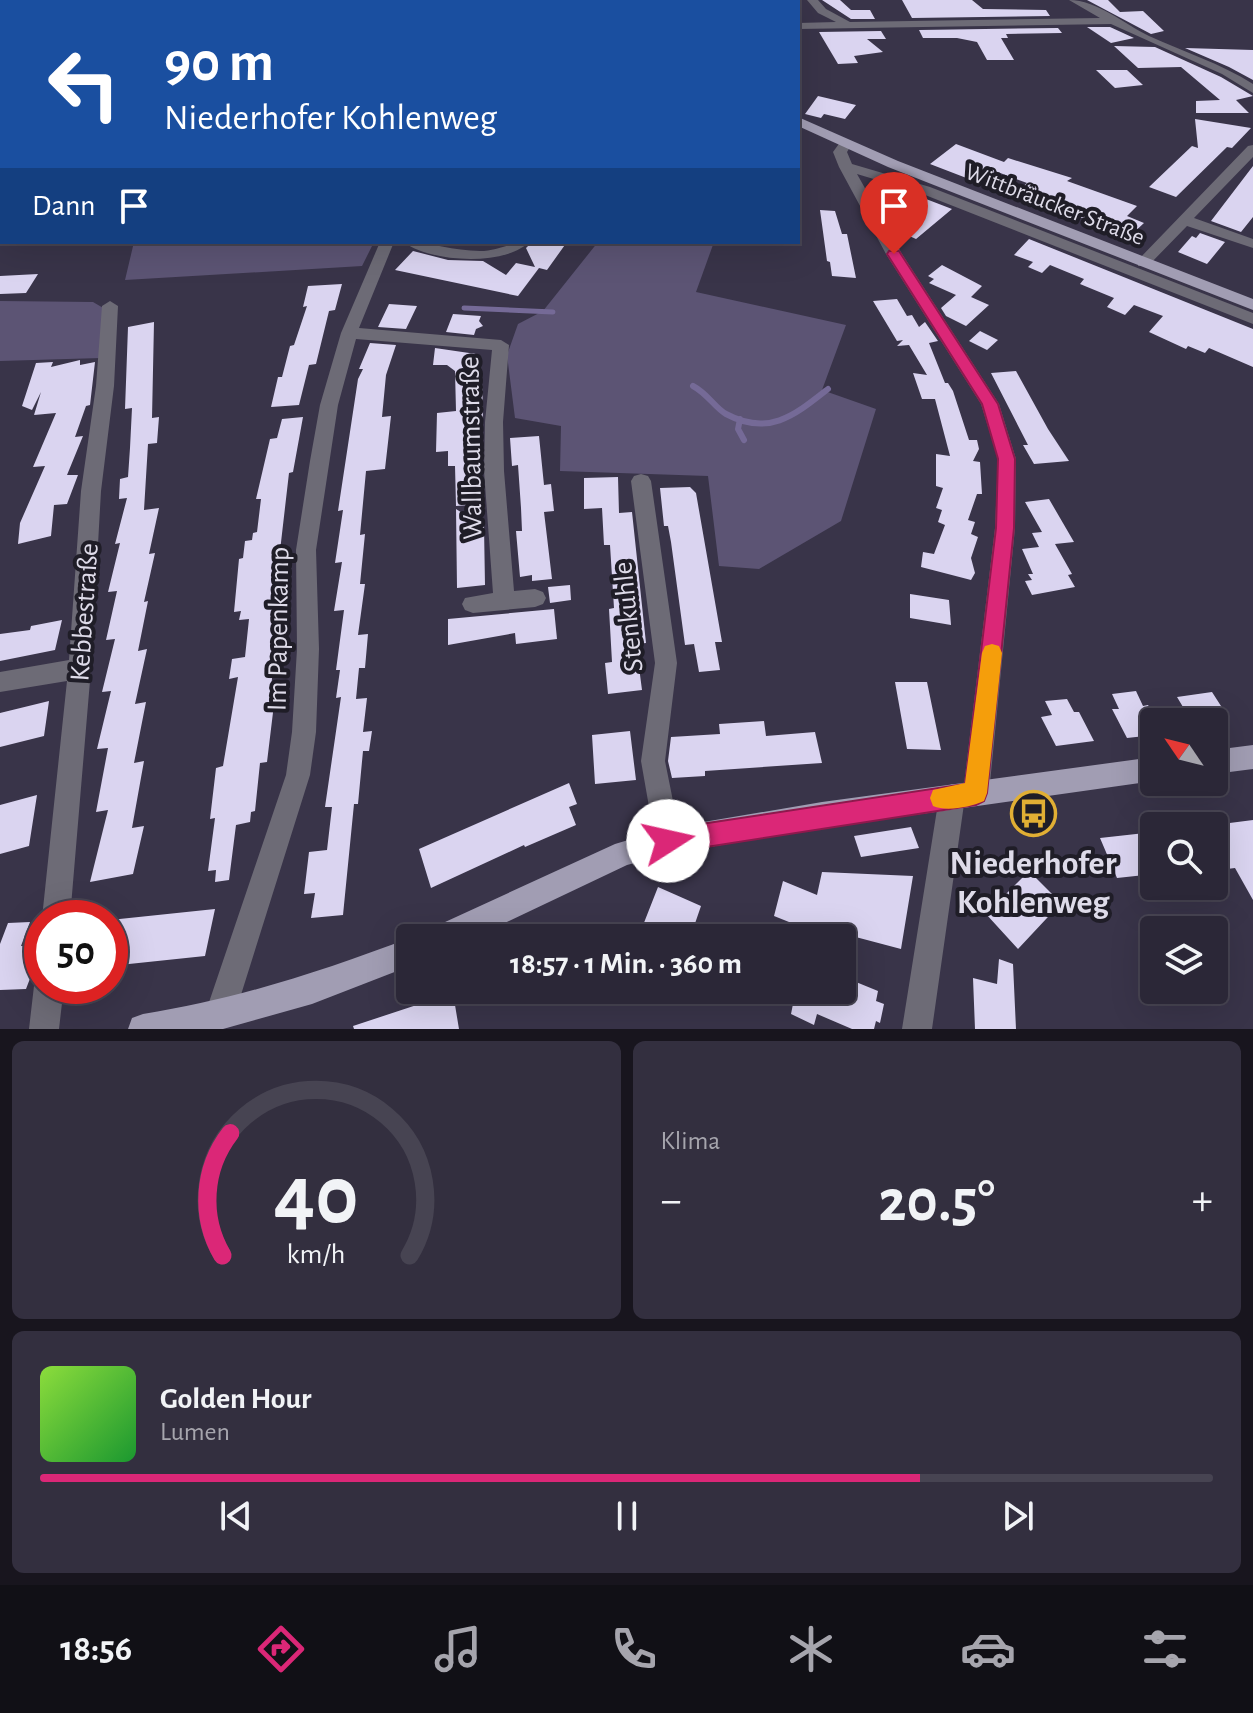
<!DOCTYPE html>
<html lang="de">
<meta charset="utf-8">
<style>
:root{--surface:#2b2737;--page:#332f3f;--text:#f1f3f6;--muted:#a6a5ad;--line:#474452;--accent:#db2777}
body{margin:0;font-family:"Alegreya Sans",sans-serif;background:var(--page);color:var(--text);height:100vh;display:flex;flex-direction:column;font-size:30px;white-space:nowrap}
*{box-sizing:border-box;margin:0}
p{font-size:26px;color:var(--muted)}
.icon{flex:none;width:44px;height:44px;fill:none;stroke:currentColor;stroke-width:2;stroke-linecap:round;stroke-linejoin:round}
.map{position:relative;height:1029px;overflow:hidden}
.details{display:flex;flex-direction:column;gap:12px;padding:12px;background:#18151e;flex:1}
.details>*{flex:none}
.banner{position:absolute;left:0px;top:0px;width:800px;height:244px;box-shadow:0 8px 32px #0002,0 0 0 2px var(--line);background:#1a4fa0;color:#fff;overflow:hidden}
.needle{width:52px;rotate:305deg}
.controls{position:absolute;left:1140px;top:708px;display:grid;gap:16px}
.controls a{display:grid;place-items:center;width:88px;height:88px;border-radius:8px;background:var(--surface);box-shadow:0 8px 32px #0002,0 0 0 2px var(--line);font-size:40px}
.speed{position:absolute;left:24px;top:900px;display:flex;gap:16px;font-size:40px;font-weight:700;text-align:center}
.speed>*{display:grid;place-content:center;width:104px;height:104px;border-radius:50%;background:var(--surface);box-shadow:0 8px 32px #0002,0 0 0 2px var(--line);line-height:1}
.speed .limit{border:12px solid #d22;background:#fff;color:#111}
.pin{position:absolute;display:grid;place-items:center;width:68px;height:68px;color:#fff;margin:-82px -34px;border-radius:50% 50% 50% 0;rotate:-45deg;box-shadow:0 0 8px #0007}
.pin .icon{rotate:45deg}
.me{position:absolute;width:88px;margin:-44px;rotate:80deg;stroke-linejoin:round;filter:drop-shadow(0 0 6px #0008)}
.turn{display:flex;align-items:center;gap:28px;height:168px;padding:0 32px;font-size:36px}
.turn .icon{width:104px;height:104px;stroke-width:2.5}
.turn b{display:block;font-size:56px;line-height:68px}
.then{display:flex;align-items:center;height:76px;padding:0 32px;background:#0003;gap:16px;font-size:30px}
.big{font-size:60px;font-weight:600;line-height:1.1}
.details .card{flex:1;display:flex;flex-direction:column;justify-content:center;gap:12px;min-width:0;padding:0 28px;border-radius:12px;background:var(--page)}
.details .dial{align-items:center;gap:0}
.dial svg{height:208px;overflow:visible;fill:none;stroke:var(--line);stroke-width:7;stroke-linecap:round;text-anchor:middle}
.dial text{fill:var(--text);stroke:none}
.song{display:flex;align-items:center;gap:24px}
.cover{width:96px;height:96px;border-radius:12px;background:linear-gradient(135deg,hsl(90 70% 55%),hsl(130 70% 35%))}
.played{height:8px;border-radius:4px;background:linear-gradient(90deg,var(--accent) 75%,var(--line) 75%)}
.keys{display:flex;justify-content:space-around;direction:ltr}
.heat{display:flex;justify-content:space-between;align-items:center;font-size:44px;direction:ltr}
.details .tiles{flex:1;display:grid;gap:12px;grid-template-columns:1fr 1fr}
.card:last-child{grid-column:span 2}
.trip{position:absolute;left:396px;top:924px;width:460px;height:80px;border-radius:8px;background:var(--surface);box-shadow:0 8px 32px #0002,0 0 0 2px var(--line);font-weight:600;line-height:80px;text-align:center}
.tabs{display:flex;height:128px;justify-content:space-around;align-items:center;background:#111016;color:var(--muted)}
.tabs .icon{width:56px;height:56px}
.tabs .selected{color:var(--accent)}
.tabs b{font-size:36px;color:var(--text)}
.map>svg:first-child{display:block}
</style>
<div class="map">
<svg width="1253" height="1029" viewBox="0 0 1253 1029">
<rect width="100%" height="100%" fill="#393449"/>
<path fill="#5c5474" d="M 134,242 L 374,242 L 362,266 L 125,280 Z
M 598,242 L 714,242 L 696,292 L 846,325 L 822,390 L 876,409 L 841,521 L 759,569 L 719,566 L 708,476 L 560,471 L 561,426 L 515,418 L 507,355 L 518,324 L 543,311 Z
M 0,301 L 93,302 L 105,309 L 101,358 L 0,361 Z"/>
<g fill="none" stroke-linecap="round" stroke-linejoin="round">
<path stroke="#756a97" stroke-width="3" d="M 47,2 L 52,0
M 95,2 L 100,0"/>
<path stroke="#756a97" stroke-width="5" d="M 464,308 L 553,312"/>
<path stroke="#756a97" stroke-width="6" d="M 693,386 C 708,394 715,408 726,414 C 769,437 795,415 828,389
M 740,419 L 738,429 L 744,440"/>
</g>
<path fill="#dad4f0" d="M 822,0 L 840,0 L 851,10 L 870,10 L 875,19 L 851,19 Z
M 902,0 L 972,0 L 983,9 L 1046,10 L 1050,16 L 912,18 Z
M 1087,0 L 1108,0 L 1120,12 L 1143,11 L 1164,31 L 1151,34 Z
M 1087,27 L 1110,27 L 1134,38 L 1111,43 Z
M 1058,28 L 1062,33 L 1006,34 L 1008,38 L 1001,38 L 1014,60 L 987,60 L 977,42 L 957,38 L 923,38 L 919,30 Z
M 881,31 L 886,39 L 867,39 L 883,52 L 854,56 L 858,63 L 838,64 L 819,32 Z
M 1114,46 L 1155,47 L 1221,77 L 1253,96 L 1236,100 L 1249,113 L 1196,113 L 1196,101 L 1220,100 L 1181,67 L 1138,68 Z
M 1185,48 L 1253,50 L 1253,80 L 1229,67 Z
M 1096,70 L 1127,70 L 1143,85 L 1115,88 Z
M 818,96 L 856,105 L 845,119 L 824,114 L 821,118 L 805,114 Z
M 1195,119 L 1251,128 L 1232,148 L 1227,147 L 1176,197 L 1149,187 L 1192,146 L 1198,148 Z
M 956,144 L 1004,162 L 1008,158 L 1072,178 L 1067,181 L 1137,206 L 1127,216 L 1144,223 L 1130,236 L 1016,193 L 1027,183 L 995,171 L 982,184 L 930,164 Z
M 1253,166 L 1253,217 L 1241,232 L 1211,221 Z
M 913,194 L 952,209 L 916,239 L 896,230 L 919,212 L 900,204 Z
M 820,210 L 835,211 L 842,234 L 847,234 L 856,278 L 832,276 L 830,262 L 827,261 Z
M 1200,233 L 1225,242 L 1207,264 L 1178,252 L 1192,236 L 1196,238 Z
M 1029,239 L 1253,329 L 1253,367 L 1209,348 L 1205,353 L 1188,346 L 1186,349 L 1149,332 L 1163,316 L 1134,305 L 1125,315 L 1107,307 L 1114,298 L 1080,284 L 1084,279 L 1050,265 L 1042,273 L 1028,267 L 1033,262 L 1014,255 Z
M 532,242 L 567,242 L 547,270 L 539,268 L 518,296 L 395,270 L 413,251 L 448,260 L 483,261 L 506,275 L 516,263 L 535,267 L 526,248 Z
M 942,265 L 982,286 L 971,297 L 989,305 L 966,326 L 946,316 L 941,308 L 956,295 L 929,283 L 934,279 L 928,276 Z
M 38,274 L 26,293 L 0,294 L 0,276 Z
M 342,284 L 335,310 L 329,311 L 316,364 L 309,365 L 299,405 L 271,407 L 278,377 L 282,377 L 290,346 L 294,345 L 307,306 L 303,307 L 308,286 Z
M 897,299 L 907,316 L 912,315 L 919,327 L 925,322 L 938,341 L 929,343 L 945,383 L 948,383 L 953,391 L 969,440 L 977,440 L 979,449 L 973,461 L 980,462 L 982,494 L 977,494 L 968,520 L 975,522 L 971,534 L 978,537 L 971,558 L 975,573 L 971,580 L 921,567 L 923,552 L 934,554 L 945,525 L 938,522 L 942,510 L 936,508 L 943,488 L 936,486 L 936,454 L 950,456 L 935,399 L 922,399 L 913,373 L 927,375 L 909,345 L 897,346 L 903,340 L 897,341 L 873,301 Z
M 389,304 L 417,306 L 406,329 L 378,327 Z
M 453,314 L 481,316 L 479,321 L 483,326 L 476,329 L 474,335 L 446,332 Z
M 154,322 L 152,418 L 159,417 L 157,443 L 148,444 L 144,510 L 159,508 L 149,554 L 155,553 L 144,602 L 148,601 L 138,651 L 147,649 L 135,704 L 146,702 L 134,763 L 144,761 L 132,828 L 144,826 L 133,874 L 90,882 L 108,810 L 96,812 L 108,748 L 97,749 L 111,691 L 102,692 L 115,639 L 106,640 L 117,591 L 108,592 L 120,543 L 115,544 L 127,498 L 119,499 L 120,479 L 128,477 L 130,448 L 132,408 L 125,409 L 128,327 Z
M 980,331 L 998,340 L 987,350 L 969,341 Z
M 370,343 L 396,345 L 386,375 L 382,417 L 391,416 L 385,469 L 366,471 L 360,535 L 365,534 L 360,584 L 365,584 L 358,635 L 368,634 L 365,668 L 359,668 L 356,699 L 367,698 L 363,732 L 372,731 L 369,751 L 363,751 L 358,804 L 354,804 L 343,915 L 311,918 L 315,893 L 304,894 L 309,852 L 327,850 L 332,807 L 325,807 L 341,697 L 336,698 L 340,670 L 336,670 L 344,610 L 334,611 L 342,562 L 335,563 L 343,510 L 338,511 L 358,379 L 363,369 L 359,369 Z
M 435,348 L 476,354 L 475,381 L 482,382 L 483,412 L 482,429 L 476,429 L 478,486 L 482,485 L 483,504 L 456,506 L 455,466 L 448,466 L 448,451 L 436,452 L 437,413 L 456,411 L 455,371 L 447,365 L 433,365 Z
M 80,360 L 80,365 L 95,362 L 90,405 L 86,406 L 75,437 L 83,436 L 67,475 L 78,475 L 67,504 L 54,505 L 51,536 L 18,544 L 20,523 L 45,466 L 33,467 L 56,413 L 34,415 L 41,392 L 32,410 L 22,406 L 36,363 L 53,362 L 51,367 Z
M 1016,371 L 1048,429 L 1069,461 L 1034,464 L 1023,445 L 1028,445 L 991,373 Z
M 303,417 L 293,472 L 289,473 L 277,577 L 272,646 L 276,642 L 270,697 L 275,696 L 267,762 L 260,763 L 255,811 L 251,812 L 250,822 L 236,825 L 229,880 L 215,882 L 216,870 L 208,871 L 215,818 L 210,819 L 216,768 L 223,766 L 238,677 L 229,679 L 232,659 L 245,657 L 249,619 L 239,620 L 241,611 L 234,612 L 239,559 L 243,558 L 245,541 L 252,540 L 253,533 L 257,532 L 261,499 L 256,499 L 270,439 L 277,438 L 282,419 Z
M 539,436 L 544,485 L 551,484 L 554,511 L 544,512 L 552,579 L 532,581 L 532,575 L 520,577 L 516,531 L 522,531 L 521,508 L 518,465 L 512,466 L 510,438 Z
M 618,477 L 619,513 L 632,512 L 646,643 L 636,644 L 642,690 L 608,694 L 605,663 L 612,662 L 609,609 L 614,608 L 610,545 L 604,545 L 602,508 L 584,509 L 584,478 Z
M 690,487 L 696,493 L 722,642 L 715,642 L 720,670 L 699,672 L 694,644 L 685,645 L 671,542 L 668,526 L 664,526 L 660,488 Z
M 1049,499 L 1074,542 L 1055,544 L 1072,574 L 1068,575 L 1075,587 L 1032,595 L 1025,581 L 1032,580 L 1028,574 L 1033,574 L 1022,549 L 1039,547 L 1032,533 L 1042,532 L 1025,502 Z
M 456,509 L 484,527 L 485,585 L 457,588 Z
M 570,585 L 571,600 L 550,603 L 548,587 Z
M 910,594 L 949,600 L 951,625 L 910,618 Z
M 554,609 L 557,639 L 516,644 L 515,633 L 448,645 L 448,619 Z
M 62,620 L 55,650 L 0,661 L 0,634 L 30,630 L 31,626 Z
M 895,682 L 927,682 L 941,750 L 907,749 Z
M 1136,691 L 1143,706 L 1148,705 L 1154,715 L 1154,735 L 1127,738 L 1112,709 L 1119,709 L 1112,694 Z
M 1212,692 L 1230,720 L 1192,722 L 1177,697 Z
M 1067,699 L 1074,712 L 1079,712 L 1094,741 L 1056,746 L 1041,717 L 1052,715 L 1045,701 Z
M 49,701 L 44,736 L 0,747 L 0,713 Z
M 764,721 L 766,736 L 815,732 L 822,763 L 705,771 L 705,776 L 672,778 L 668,761 L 671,737 L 720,734 L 719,724 Z
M 630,731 L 636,780 L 595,784 L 592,735 Z
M 569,783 L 577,804 L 569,807 L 576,825 L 525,847 L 524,845 L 431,888 L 419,849 Z
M 37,795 L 29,846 L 0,854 L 0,805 Z
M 1253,820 L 1253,900 L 1235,868 L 1219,870 L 1214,861 L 1214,825 Z
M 911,827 L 919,848 L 861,857 L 854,836 Z
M 1154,832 L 1154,874 L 1117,878 L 1100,838 Z
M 1029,871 L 1061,903 L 1018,949 L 986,914 Z
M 822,872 L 913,876 L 901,949 L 833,931 L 832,938 L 829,938 L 774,916 L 783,881 L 817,895 Z
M 658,887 L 701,906 L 690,938 L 638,938 Z
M 215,909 L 205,956 L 110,966 L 110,920 Z
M 30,922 L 21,946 L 42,947 L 26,989 L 0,990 L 0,944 L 8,923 Z
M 999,959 L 1013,964 L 1016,1029 L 975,1029 L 973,978 L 997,984 Z
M 856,982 L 878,991 L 876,1001 L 884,1004 L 880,1023 L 876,1021 L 874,1029 L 852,1029 L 817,1014 L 814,1025 L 791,1014 L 794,999 L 800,1002 L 803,990 L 842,990 L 842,986 L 855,991 Z
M 453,993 L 459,1029 L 354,1029 L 353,1026 Z"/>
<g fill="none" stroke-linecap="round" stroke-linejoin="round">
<path stroke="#797487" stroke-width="2" stroke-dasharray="1 3" stroke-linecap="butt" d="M 32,2 L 36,0
M 111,2 L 116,0"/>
<path fill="#6d6b76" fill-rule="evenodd" d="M 168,0 L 194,0 L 195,2 L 169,2 Z
M 239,0 L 250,0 L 238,2 Z
M 348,0 L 359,0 L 347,2 Z
M 521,0 L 531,0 L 531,2 L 521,2 Z
M 614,0 L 624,0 L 625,2 L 615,2 Z
M 807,0 L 818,0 L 826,9 L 850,22 L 1100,18 L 1069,0 C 1097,0 1124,24 1149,36 C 1184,52 1220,63 1253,84 L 1253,93 L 1222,74 L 1111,24 L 798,29 L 798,23 L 836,22 L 818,13 Z
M 2,133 L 2,141 L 0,142 L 0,134 Z
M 841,141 L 852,144 L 847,152 L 852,164 L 930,187 L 1253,313 L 1253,324 L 920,193 L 857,174 L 902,254 L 999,404 L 1016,459 L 1015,528 L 989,793 L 985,802 L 976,805 L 967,802 L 963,793 L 995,528 L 998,459 L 981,404 L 886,254 L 839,167 L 833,152 Z
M 1253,145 L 1253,157 L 1194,218 L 1253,239 L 1253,248 L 1187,226 L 1148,266 L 1138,266 L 1138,260 L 1248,146 Z
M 380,242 L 394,242 L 359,328 L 501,340 L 509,345 L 503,422 L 504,471 L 514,591 L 535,589 L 543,592 L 546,598 L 543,604 L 535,607 L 473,613 L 465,610 L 462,604 L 465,598 L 493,593 L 484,471 L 485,422 L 492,350 L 356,339 L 338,405 L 316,550 L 319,649 L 316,732 L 310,775 L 234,1017 L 229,1027 L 212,1029 L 204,1017 L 286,775 L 292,732 L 297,649 L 296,550 L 310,461 L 320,405 L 341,333 Z
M 404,242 C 430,242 454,251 480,251 C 498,251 511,242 529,242 C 505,267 428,262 404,242 Z
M 110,301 L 118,306 L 114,386 L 101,491 L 91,669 L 70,918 L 42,918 L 67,681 L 0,692 L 0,672 L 69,660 L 81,491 L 96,386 L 102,306 Z
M 641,474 L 648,476 L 651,481 L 677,663 L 665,761 L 681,841 L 677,850 L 668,854 L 659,850 L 655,841 L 641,761 L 655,663 L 631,481 L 634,476 Z
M 952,784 L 961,788 L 965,797 L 932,1029 L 902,1029 L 939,797 L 943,788 Z
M 42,974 L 42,986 L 64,986 L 59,1029 L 29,1029 L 34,986 Z"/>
<path fill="#a19db3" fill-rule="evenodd" d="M 679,0 L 689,0 L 690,2 L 680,2 Z
M 798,117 L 898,161 L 1253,299 L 1253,310 L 888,167 L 798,126 Z
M 1253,745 L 1253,769 L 1214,774 L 1214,750 Z
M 1154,757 L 1154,781 L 822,828 L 668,854 L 627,865 L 473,938 L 428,938 L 432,928 L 615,844 L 668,828 L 822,802 Z
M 410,938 L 410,966 L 312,1004 L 223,1029 L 128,1029 L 132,1018 L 143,1014 C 238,999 322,971 410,938 Z"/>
</g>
<path fill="#db2777" stroke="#8e194d" stroke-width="2" d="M 889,251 L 899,251 L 998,404 L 1015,459 L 1014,528 L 987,793 L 984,801 L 976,805 L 668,853 L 660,849 L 656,841 L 660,832 L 668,829 L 965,784 L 996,528 L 998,459 L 982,404 L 887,254 Z"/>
<path fill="#f59e0b" d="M 992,644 L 999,646 L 1002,653 L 987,793 L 984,801 C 970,807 947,812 933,806 L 930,798 L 933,790 L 965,783 L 982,653 L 985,646 Z"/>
<defs>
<symbol id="bus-ring" viewBox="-11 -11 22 22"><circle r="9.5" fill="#1f1d27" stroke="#e1af34" stroke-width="1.5"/><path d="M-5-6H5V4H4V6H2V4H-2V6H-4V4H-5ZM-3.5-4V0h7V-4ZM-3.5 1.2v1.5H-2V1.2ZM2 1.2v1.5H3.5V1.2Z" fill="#e1af34"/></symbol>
</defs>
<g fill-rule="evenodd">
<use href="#bus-ring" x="1008" y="788" width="51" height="51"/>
</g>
<g text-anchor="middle" stroke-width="8" stroke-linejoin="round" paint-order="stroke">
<g font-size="24" fill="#dedbe9" stroke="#1f1d27">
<text transform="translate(1055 204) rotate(21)" y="8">Wittbräucker Straße</text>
</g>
<g font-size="28" fill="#dedbe9" stroke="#1f1d27">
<text transform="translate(470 448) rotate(-91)" y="10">Wallbaumstraße</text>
<text transform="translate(83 612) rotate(-86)" y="10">Kebbestraße</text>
<text transform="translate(627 617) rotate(-96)" y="10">Stenkuhle</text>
<text transform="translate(277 629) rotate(-89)" y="10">Im Papenkamp</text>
</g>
<g font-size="34" font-weight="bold" fill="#dedbe9" stroke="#1f1d27">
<text x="1033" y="874">Niederhofer<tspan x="1033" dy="39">Kohlenweg</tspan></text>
</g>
</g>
</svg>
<div class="controls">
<a><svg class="needle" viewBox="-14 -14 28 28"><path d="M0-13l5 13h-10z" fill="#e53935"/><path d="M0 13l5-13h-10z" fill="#a6a5ad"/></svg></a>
<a><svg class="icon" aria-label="search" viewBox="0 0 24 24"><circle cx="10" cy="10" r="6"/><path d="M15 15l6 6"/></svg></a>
<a><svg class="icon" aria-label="layers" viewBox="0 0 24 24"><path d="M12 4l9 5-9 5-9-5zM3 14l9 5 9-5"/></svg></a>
</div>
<div class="speed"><div class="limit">50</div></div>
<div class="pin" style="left:894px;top:254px;background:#d93025"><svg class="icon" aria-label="arrive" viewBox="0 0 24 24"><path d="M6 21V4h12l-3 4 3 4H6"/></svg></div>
<svg class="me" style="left:668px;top:841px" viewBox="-20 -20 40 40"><circle r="19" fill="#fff"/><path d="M0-13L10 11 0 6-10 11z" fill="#db2777"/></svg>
<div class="trip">18:57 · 1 Min. · 360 m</div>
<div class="banner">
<div class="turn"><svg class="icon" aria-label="left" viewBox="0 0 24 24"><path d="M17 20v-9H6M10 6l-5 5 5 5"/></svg><div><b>90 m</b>Niederhofer Kohlenweg</div></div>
<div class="then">Dann<svg class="icon" aria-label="arrive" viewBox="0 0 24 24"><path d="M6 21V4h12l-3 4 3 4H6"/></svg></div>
</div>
</div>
<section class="details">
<div class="tiles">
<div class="card dial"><svg viewBox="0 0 100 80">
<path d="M14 69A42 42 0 1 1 86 69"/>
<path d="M14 69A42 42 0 0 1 17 22" stroke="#db2777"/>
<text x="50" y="56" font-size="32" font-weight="700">40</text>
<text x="50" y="72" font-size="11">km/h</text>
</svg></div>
<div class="card"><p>Klima</p>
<div class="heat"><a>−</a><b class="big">20.5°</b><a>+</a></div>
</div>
<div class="card">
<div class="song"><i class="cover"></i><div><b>Golden Hour</b><p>Lumen</p></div></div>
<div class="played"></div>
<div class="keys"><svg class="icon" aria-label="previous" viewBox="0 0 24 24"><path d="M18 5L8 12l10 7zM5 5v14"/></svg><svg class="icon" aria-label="pause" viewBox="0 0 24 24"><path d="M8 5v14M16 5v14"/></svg><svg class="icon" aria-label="next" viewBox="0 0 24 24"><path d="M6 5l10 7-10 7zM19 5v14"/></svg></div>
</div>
</div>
</section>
<nav class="tabs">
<b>18:56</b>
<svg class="icon selected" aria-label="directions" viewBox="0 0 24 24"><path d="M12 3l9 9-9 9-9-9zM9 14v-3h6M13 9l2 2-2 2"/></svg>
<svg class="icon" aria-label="music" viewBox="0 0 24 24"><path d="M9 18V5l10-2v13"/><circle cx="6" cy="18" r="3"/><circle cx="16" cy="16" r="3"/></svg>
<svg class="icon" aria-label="phone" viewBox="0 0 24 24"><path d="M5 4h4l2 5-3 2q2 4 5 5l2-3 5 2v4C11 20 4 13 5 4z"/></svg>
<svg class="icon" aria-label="climate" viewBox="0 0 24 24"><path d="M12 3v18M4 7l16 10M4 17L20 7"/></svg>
<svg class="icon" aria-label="car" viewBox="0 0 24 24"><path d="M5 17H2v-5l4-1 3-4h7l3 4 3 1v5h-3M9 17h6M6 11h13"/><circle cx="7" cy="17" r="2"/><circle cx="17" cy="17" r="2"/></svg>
<svg class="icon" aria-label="filters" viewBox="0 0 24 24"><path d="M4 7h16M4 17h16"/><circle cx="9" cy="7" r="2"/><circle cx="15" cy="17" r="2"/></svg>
</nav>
